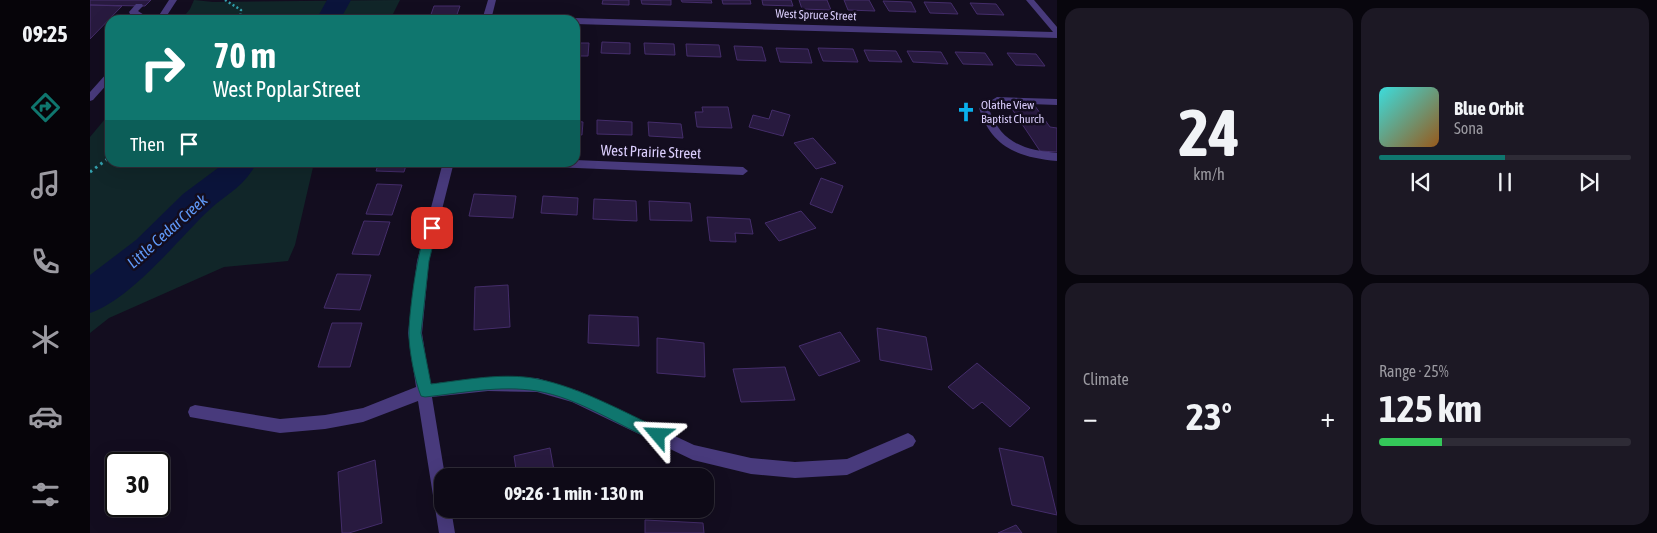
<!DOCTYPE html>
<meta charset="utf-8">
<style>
:root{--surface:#0e0a17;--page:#1c1824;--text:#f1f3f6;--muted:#9b9aa1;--line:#2e2b36;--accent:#0f766e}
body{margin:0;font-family:"Asap Condensed",sans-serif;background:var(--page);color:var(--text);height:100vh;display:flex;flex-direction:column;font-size:19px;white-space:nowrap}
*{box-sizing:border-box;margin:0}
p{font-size:16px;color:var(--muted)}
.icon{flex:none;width:28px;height:28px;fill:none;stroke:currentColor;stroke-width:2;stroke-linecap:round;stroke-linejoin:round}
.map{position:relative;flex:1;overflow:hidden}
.details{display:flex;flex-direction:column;gap:8px;padding:8px;background:#08060d;width:600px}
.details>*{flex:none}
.guide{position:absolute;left:15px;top:15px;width:475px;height:152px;border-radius:15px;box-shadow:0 5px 20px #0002,0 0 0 1px var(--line);background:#0f766e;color:#fff;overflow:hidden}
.speed{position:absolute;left:15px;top:452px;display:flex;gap:10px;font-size:25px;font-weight:700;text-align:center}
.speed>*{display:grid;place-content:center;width:65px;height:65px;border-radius:50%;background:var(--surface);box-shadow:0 5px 20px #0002,0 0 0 1px var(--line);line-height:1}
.speed .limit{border:2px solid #111;border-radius:8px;background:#fff;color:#111}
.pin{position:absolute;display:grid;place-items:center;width:42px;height:42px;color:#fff;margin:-21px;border-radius:10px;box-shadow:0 2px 8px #0006}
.me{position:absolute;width:55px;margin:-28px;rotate:296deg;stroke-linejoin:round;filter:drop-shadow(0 0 4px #0008)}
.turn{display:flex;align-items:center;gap:18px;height:105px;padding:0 25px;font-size:22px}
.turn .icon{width:65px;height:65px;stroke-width:2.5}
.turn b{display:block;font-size:35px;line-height:42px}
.then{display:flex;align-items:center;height:48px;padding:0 25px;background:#0003;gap:10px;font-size:19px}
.big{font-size:38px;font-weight:700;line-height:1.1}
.details .widget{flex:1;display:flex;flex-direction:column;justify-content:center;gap:8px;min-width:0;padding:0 18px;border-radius:15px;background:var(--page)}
.details .dial{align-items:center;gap:0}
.dial b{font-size:65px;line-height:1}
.song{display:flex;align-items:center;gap:15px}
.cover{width:60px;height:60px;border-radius:8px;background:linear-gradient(135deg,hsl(180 70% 55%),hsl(30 70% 35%))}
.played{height:5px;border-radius:2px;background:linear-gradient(90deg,var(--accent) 50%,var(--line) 50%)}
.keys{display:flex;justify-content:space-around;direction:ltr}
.heat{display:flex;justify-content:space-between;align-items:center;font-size:28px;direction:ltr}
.charge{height:8px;border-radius:4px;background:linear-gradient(90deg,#34c759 25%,var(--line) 0)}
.details .tiles{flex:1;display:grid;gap:8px;grid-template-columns:repeat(2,1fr)}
.trip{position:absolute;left:344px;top:468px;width:280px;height:50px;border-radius:15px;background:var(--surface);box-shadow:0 5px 20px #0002,0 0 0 1px var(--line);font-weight:700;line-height:50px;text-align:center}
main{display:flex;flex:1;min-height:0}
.tabs{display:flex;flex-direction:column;width:90px;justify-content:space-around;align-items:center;background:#060409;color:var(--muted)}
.tabs .icon{width:35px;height:35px}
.tabs .on{color:var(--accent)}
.tabs b{font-size:22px;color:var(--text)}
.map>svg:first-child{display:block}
</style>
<main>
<nav class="tabs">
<b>09:25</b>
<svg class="icon on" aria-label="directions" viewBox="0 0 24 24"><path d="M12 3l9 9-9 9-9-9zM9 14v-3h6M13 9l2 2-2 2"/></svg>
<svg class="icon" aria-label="music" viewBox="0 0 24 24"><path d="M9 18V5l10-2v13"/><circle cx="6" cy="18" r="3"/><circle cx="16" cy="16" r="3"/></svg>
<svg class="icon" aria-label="phone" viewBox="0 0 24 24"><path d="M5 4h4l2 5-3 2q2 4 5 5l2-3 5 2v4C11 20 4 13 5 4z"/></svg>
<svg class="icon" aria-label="climate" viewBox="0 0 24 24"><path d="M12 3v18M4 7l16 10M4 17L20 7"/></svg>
<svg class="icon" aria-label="car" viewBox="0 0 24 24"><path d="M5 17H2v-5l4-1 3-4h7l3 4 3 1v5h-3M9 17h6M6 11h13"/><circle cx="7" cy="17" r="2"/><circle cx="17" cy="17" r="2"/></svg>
<svg class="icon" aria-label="filters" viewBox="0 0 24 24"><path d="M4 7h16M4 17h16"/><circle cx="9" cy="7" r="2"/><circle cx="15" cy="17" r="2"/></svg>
</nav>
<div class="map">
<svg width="967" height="533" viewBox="0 0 967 533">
<rect width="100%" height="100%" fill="#130d1f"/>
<path fill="#112629" d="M 104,0 L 123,2 L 310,0 L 300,20 L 91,20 L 100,9 Z
M 20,113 L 20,162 L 224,163 L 205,245 L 198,261 L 134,267 L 19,318 L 0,333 L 0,137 Z"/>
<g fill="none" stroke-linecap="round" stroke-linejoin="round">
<path fill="#0b143b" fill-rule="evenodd" d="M 237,0 L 261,0 L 250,20 L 226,20 Z
M 136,162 L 167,162 C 153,189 136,193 116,213 C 85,243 41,299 0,313 L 0,275 L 46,240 L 93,194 Z"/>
</g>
<path fill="#281a3f" stroke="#442d6a" d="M 0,0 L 61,0 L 55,6 L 0,5 Z
M 513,0 L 539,0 L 539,5 L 512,4 Z
M 551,0 L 581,0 L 581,5 L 552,4 Z
M 591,0 L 621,0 L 622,3 L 592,2 Z
M 632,0 L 660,0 L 661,4 L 633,4 Z
M 672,0 L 701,0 L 703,6 L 673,5 Z
M 709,0 L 737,0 L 741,10 L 712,9 Z
M 754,0 L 779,0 L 785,11 L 758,10 Z
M 793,1 L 821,2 L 826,12 L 799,11 Z
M 834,2 L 861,3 L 868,14 L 840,13 Z
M 880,3 L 906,4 L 914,15 L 887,14 Z
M 0,5 L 32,6 L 0,39 Z
M 344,6 L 370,6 L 365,20 L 339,20 Z
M 512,42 L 540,43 L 540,54 L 511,53 Z
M 485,43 L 499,43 L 498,56 L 485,56 Z
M 554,43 L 584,44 L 585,55 L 555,54 Z
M 596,44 L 629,45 L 631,57 L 597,56 Z
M 644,46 L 672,47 L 676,61 L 647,60 Z
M 686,48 L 718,49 L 722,63 L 690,62 Z
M 728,48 L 763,49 L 768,62 L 733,61 Z
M 774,50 L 806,51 L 812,62 L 779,61 Z
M 817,51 L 851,52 L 858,64 L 823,62 Z
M 865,52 L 895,53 L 903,65 L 873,64 Z
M 917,53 L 946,54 L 955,66 L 926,65 Z
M 920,106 L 945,106 L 960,127 L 967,128 L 967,152 L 950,151 Z
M 612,107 L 638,107 L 642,128 L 607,127 L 605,112 L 613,112 Z
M 682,110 L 700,115 L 693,136 L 659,127 L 663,115 L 679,119 Z
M 507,120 L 542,122 L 542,135 L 507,134 Z
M 485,121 L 493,122 L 492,135 L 485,134 Z
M 558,122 L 591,124 L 593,138 L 559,136 Z
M 723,138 L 746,163 L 726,169 L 704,143 Z
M 289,162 L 317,162 L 314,172 L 286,171 Z
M 731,178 L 753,186 L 742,213 L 720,204 Z
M 287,184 L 312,185 L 302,215 L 276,214 Z
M 384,194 L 426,196 L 423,218 L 379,216 Z
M 453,196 L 488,198 L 487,215 L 451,213 Z
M 504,199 L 546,201 L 547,221 L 503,219 Z
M 559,201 L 600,203 L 602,221 L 560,220 Z
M 711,211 L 726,228 L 689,241 L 675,223 Z
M 617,217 L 660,219 L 663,234 L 645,233 L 646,242 L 620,241 Z
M 274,221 L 300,222 L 289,255 L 262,254 Z
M 247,274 L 281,275 L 270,310 L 234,308 Z
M 418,285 L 420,327 L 384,330 L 385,287 Z
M 499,315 L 548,317 L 549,346 L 498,343 Z
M 242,323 L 272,323 L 260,367 L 228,367 Z
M 787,328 L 836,337 L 842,370 L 790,360 Z
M 750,332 L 770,361 L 729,376 L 709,346 Z
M 567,338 L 614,343 L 615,377 L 567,373 Z
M 887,363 L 940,408 L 920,427 L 892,402 L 883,409 L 858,387 Z
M 695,367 L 705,400 L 651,402 L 643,369 Z
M 460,448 L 465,476 L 427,476 L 424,456 Z
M 909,448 L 953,457 L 967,515 L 922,505 Z
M 285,460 L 292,523 L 259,533 L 252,533 L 248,472 Z
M 431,509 L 471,509 L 433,518 Z
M 555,520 L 613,523 L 614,533 L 555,533 Z
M 926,525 L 932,533 L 908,533 Z"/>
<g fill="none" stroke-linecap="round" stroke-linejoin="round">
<path stroke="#339fac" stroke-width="2.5" stroke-dasharray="2 2.5" stroke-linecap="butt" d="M 135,0 L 151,10 L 150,20"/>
<path stroke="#339fac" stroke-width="3" stroke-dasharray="2.5 4" stroke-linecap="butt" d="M 0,172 L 20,157"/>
<path fill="#483a7c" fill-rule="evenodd" d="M 79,0 L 87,0 L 74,20 L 66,20 Z
M 46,4 L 52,4 L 53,6 L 48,11 L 62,20 L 52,20 L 40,14 L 39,12 Z
M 20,72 L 20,81 L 3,100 L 0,101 L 0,92 L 17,73 Z
M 907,97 L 967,99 L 967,105 L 909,103 L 899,109 C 911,143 934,150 967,153 L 967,161 C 928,157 902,148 889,108 Z"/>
<path fill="#483a7c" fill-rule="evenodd" d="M 398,0 L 406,0 L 402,16 L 460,17 L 464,20 L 392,20 Z
M 936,0 L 944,0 L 967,27 L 967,38 L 485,24 L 485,20 L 481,20 L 485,18 L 963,32 Z
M 485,160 L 653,167 L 658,171 L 653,175 L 439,166 L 434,162 L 485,162 Z
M 353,162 L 364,162 L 339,261 L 332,333 L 340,384 L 398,377 L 447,378 L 489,391 L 604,445 L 661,458 L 705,462 L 757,459 L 818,433 L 823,436 L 826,441 L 823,446 L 757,475 L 705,478 L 661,474 L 603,460 L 482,402 L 447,392 L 398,391 L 342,397 L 355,476 L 352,476 L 352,509 L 361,509 L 365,533 L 349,533 L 328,401 L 273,422 L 235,429 L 190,433 L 100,417 L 98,412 L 100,407 L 105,405 L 190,419 L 235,415 L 273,408 L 326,387 L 318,333 L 327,261 Z"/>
</g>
<path fill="#0f766e" stroke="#0a4d48" d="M 342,224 L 347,228 L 339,261 L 331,333 L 341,384 C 375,380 414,372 448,379 C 492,388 533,412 573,430 L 575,435 L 573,440 L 568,442 C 529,426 489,398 447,391 C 410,385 372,393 335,397 L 331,396 C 325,382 318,346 319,331 C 319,315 329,228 342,224 Z"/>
<defs>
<symbol id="church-bare" viewBox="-9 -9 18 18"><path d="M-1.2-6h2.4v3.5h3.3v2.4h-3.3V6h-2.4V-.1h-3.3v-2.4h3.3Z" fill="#0ab0ec" stroke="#130d1f" stroke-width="2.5" paint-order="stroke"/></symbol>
</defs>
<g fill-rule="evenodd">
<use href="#church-bare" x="862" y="98" width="28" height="28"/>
</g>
<g text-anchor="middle" stroke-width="5" stroke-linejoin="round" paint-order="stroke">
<g font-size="12" fill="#dbcefd" stroke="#130d1f">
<text transform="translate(726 15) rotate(2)" y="4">West Spruce Street</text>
</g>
<g font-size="12" fill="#dbcefd" stroke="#130d1f" text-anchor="start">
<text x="891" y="109">Olathe View<tspan x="891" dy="14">Baptist Church</tspan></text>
</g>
<g font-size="15" fill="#dbcefd" stroke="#130d1f">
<text transform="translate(561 152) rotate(2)" y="5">West Prairie Street</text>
</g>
<g font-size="16" font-style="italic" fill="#6099f8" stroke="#130d1f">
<text transform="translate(77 231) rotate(-42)" y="6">Little Cedar Creek</text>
</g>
</g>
</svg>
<div class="speed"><div class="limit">30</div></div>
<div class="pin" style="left:342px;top:228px;background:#d93025"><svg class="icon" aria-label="arrive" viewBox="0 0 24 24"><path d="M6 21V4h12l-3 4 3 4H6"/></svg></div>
<svg class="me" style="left:568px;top:435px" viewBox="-20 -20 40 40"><path d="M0-17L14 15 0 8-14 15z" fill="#0f766e" stroke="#fff" stroke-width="4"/></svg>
<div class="trip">09:26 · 1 min · 130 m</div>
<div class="guide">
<div class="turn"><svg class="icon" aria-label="right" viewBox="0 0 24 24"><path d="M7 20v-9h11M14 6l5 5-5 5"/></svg><div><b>70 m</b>West Poplar Street</div></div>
<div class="then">Then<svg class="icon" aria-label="arrive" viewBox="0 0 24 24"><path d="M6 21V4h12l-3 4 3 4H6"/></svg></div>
</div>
</div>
<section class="details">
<div class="tiles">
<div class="widget dial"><b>24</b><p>km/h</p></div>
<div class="widget">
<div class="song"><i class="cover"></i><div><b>Blue Orbit</b><p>Sona</p></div></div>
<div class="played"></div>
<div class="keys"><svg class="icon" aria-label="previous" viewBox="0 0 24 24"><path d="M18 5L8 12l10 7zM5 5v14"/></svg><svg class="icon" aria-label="pause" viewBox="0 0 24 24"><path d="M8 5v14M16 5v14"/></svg><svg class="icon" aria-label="next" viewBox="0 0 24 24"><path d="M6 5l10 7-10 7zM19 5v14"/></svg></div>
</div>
<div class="widget"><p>Climate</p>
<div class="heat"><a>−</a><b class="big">23°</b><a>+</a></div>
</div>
<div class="widget"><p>Range · 25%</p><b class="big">125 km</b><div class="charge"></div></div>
</div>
</section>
</main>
